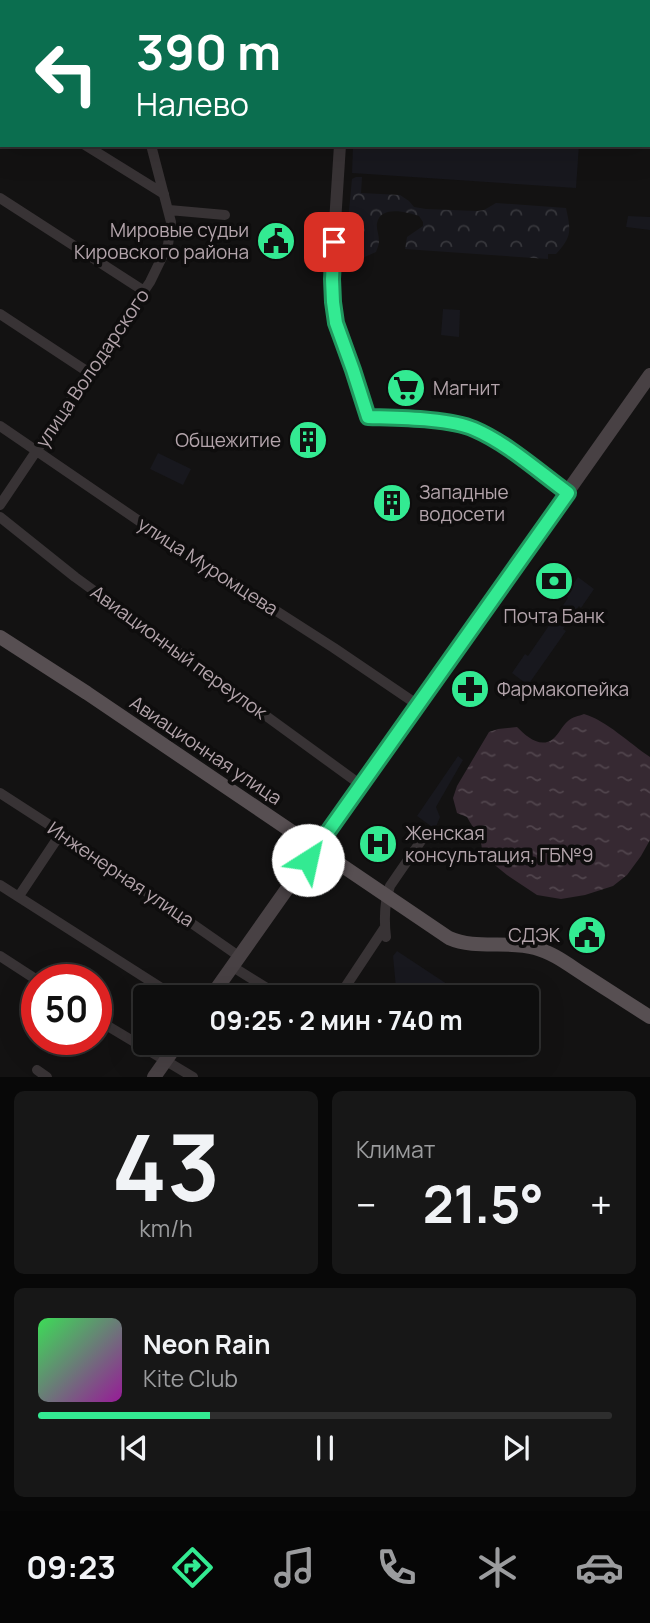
<!DOCTYPE html>
<html lang="ru">
<meta charset="utf-8">
<style>
:root{--surface:#0e0e0e;--page:#171717;--text:#f1f3f6;--muted:#9b9c9e;--line:#2e2e2e;--accent:#33ea92}
body{margin:0;font-family:Manrope,sans-serif;background:var(--page);color:var(--text);height:100vh;display:flex;flex-direction:column;font-size:26px;white-space:nowrap}
*{box-sizing:border-box;margin:0}
p{font-size:23px;color:var(--muted)}
.icon{flex:none;width:38px;height:38px;fill:none;stroke:currentColor;stroke-width:2;stroke-linecap:round;stroke-linejoin:round}
.map{position:relative;height:1077px;overflow:hidden}
.sheet{display:flex;flex-direction:column;gap:14px;padding:14px;background:#080808;flex:1}
.sheet>*{flex:none}
.top-card{position:absolute;left:0px;top:0px;width:651px;height:147px;box-shadow:0 7px 28px #0002,0 0 0 2px var(--line);background:#0b6e4f;color:#fff;overflow:hidden}
.speed{position:absolute;left:21px;top:964px;display:flex;gap:14px;font-size:35px;font-weight:700;text-align:center}
.speed>*{display:grid;place-content:center;width:91px;height:91px;border-radius:50%;background:var(--surface);box-shadow:0 7px 28px #0002,0 0 0 2px var(--line);line-height:1}
.speed .limit{border:10px solid #d22;background:#fff;color:#111}
.pin{position:absolute;display:grid;place-items:center;width:60px;height:60px;color:#fff;margin:-30px;border-radius:14px;box-shadow:0 4px 10px #0006}
.me{position:absolute;width:77px;margin:-38px;rotate:35deg;stroke-linejoin:round;filter:drop-shadow(0 0 5px #0008)}
.turn{display:flex;align-items:center;gap:24px;height:147px;padding:0 21px;font-size:32px}
.turn .icon{width:91px;height:91px;stroke-width:2.5}
.turn b{display:block;font-size:49px;line-height:60px}
.big{font-size:52px;font-weight:700;line-height:1.1}
.sheet .widget{flex:1;display:flex;flex-direction:column;justify-content:center;gap:10px;min-width:0;padding:0 24px;border-radius:10px;background:var(--page)}
.sheet .dial{align-items:center;gap:0}
.dial b{font-size:91px;line-height:1}
.song{display:flex;align-items:center;gap:21px}
.cover{width:84px;height:84px;border-radius:10px;background:linear-gradient(135deg,hsl(130 70% 55%),hsl(300 70% 35%))}
.played{height:7px;border-radius:4px;background:linear-gradient(90deg,var(--accent) 30%,var(--line) 30%)}
.keys{display:flex;justify-content:space-around;direction:ltr}
.heat{display:flex;justify-content:space-between;align-items:center;font-size:38px;direction:ltr}
.sheet .tiles{flex:1;display:grid;gap:14px;grid-template-columns:1fr 1fr}
.widget:last-child{grid-column:span 2}
.trip{position:absolute;left:133px;top:985px;width:406px;height:70px;border-radius:7px;background:var(--surface);box-shadow:0 7px 28px #0002,0 0 0 2px var(--line);font-weight:700;line-height:70px;text-align:center}
.menu{display:flex;height:112px;justify-content:space-around;align-items:center;background:#060606;color:var(--muted)}
.menu .icon{width:49px;height:49px}
.menu .selected{color:var(--accent)}
.menu b{font-size:32px;color:var(--text)}
.map>svg:first-child{display:block}
</style>
<div class="map">
<svg width="650" height="1077" viewBox="0 0 650 1077">
<defs>
<pattern id="forest-crowns" width="20" height="18" patternUnits="userSpaceOnUse" patternTransform="scale(1.75)"><rect width="20" height="18" fill="#18181e"/><path d="M2 6a3 3 0 1 1 6 0M12 15a3 3 0 1 1 6 0" fill="none" stroke="#37373c"/></pattern>
<pattern id="water-ripples" width="26" height="14" patternUnits="userSpaceOnUse" patternTransform="scale(1.75)"><rect width="26" height="14" fill="#362932"/><path d="M2 4q2-2 4 0t4 0M15 11q2-2 4 0t4 0" fill="none" stroke="#51454d"/></pattern>
</defs>
<rect width="100%" height="100%" fill="#131212"/>
<path fill="url(#forest-crowns)" d="M 356,177 L 362,177 L 361,193 L 400,195 L 409,201 L 414,207 L 426,209 L 477,211 L 484,210 L 496,203 L 566,208 C 571,231 572,237 556,254 L 548,254 L 548,259 L 405,249 L 407,237 L 423,226 L 423,222 L 419,216 C 407,212 381,205 377,223 C 376,229 379,234 379,241 C 379,245 377,249 376,252 L 360,259 L 349,258 L 345,254 L 352,179 Z"/>
<path fill="#18181e" d="M 353,145 L 579,145 L 576,188 L 352,173 Z
M 628,216 L 650,217 L 650,230 L 626,227 Z
M 443,309 L 460,310 L 459,337 L 441,335 Z
M 158,453 L 191,469 L 183,485 L 150,469 Z
M 578,577 L 594,589 L 581,608 L 579,606 L 563,629 L 566,631 L 528,685 L 512,673 L 525,654 L 528,656 L 568,598 L 566,595 Z
M 458,756 L 463,760 L 436,807 L 440,817 L 435,829 L 417,816 Z
M 397,951 L 450,986 L 442,997 L 403,997 L 405,994 L 396,988 L 393,956 Z
M 432,1043 L 455,1043 L 457,1044 L 449,1056 L 431,1044 Z"/>
<path fill="url(#water-ripples)" d="M 584,714 C 607,721 629,743 650,757 L 650,840 L 641,856 L 627,875 L 613,886 L 585,895 L 561,899 L 537,895 L 507,875 L 491,862 L 482,851 C 482,836 473,829 467,817 L 457,813 L 453,798 L 457,786 L 489,732 L 498,729 L 517,727 C 526,736 540,749 553,739 C 559,734 562,726 568,721 C 572,717 579,716 584,714 Z"/>
<g fill="none" stroke-linecap="round" stroke-linejoin="round">
<path stroke="#383335" stroke-width="10" d="M 102,0 L 104,2
M 0,93 L 2,94
M 85,145 L 164,194
M 0,198 L 144,291
M 169,210 L 225,215
M 0,314 L 88,372
M 0,426 L 186,553 L 334,648 L 418,705
M 0,505 L 150,282 L 168,245 L 171,222 L 151,145
M 0,517 L 75,577 L 361,785
M 0,793 L 65,835 L 240,957
M 0,885 L 177,998
M 19,896 L 61,833
M 386,937 C 384,920 384,903 390,886 L 423,838
M 0,956 L 37,980
M 233,967 L 283,998
M 338,998 L 385,927
M 96,1019 L 193,1077
M 37,1070 L 47,1077"/>
<path stroke="#383335" stroke-width="12" d="M 351,2 L 351,0
M 340,145 L 332,269 L 333,302 L 336,323 L 353,370 L 368,417 C 396,418 449,418 474,429 C 507,443 539,472 568,493"/>
<path stroke="#484144" stroke-width="14" d="M 210,998 L 650,375
M 154,1077 L 178,1043"/>
<path stroke="#574f52" stroke-width="14" d="M 0,637 L 87,693 L 449,938 C 476,950 507,940 535,948 C 554,953 570,966 586,976 C 608,990 629,1004 650,1017"/>
</g>
<g fill="none" stroke-linecap="round" stroke-linejoin="round">
<defs>
<path id="route" d="M 308,860 L 568,493 C 539,472 507,443 474,429 C 449,418 396,418 368,417 L 353,370 L 336,323 L 333,302 L 332,279 L 334,242"/>
</defs>
<use href="#route" stroke="#21985f" stroke-width="18"/>
<use href="#route" stroke="#33ea92" stroke-width="12"/>
</g>
<defs>
<symbol id="civic-disc" viewBox="-11 -11 22 22"><circle r="9.5" fill="#33ea92" stroke="#0e0d0d"/><path d="M-.6-6.5H3V-4.5H.6V-3L4-1V1h2V6H-6V1h2V-1L-.6-3ZM-1.2 2.5V6h2.4V2.5Z" fill="#111"/></symbol>
<symbol id="supermarket-disc" viewBox="-11 -11 22 22"><circle r="9.5" fill="#33ea92" stroke="#0e0d0d"/><path d="M-6-5.5h2.5l.6 2H6L4.5 2H-2.5L-4.4-4H-6ZM-1.5 3.2a1.3 1.3 0 1 0 .1 0ZM3 3.2a1.3 1.3 0 1 0 .1 0Z" fill="#111"/></symbol>
<symbol id="building-disc" viewBox="-11 -11 22 22"><circle r="9.5" fill="#33ea92" stroke="#0e0d0d"/><path d="M-4-6H4V6H1V3H-1V6H-4ZM-2.5-4.3h1.7v1.8h-1.7ZM.8-4.3h1.7v1.8H.8ZM-2.5-1h1.7V.8h-1.7ZM.8-1h1.7V.8H.8Z" fill="#111"/></symbol>
<symbol id="bank-disc" viewBox="-11 -11 22 22"><circle r="9.5" fill="#33ea92" stroke="#0e0d0d"/><path d="M-6-4H6V4H-6ZM0-2.3a2.3 2.3 0 1 0 0 4.6a2.3 2.3 0 1 0 0-4.6Z" fill="#111"/></symbol>
<symbol id="pharmacy-disc" viewBox="-11 -11 22 22"><circle r="9.5" fill="#33ea92" stroke="#0e0d0d"/><path d="M-2-6h4v4h4v4h-4v4h-4v-4h-4v-4h4Z" fill="#111"/></symbol>
<symbol id="hospital-disc" viewBox="-11 -11 22 22"><circle r="9.5" fill="#33ea92" stroke="#0e0d0d"/><path d="M-5-5h3v3.5h4V-5h3V5h-3V1.5h-4V5h-3Z" fill="#111"/></symbol>
</defs>
<g fill-rule="evenodd">
<use href="#civic-disc" x="254" y="219" width="44" height="44"/>
<use href="#supermarket-disc" x="384" y="366" width="44" height="44"/>
<use href="#building-disc" x="286" y="418" width="44" height="44"/>
<use href="#building-disc" x="370" y="481" width="44" height="44"/>
<use href="#bank-disc" x="532" y="559" width="44" height="44"/>
<use href="#pharmacy-disc" x="448" y="667" width="44" height="44"/>
<use href="#hospital-disc" x="356" y="822" width="44" height="44"/>
<use href="#civic-disc" x="565" y="913" width="44" height="44"/>
</g>
<g text-anchor="middle" stroke-width="7" stroke-linejoin="round" paint-order="stroke">
<g font-size="19" fill="#b3a4ab" stroke="#0e0d0d" text-anchor="start">
<text x="249" y="237" text-anchor="end">Мировые судьи<tspan x="249" dy="22">Кировского района</tspan></text>
<text x="433" y="395">Магнит</text>
<text x="281" y="447" text-anchor="end">Общежитие</text>
<text x="419" y="499">Западные<tspan x="419" dy="22">водосети</tspan></text>
<text x="554" y="623" text-anchor="middle">Почта Банк</text>
<text x="497" y="696">Фармакопейка</text>
<text x="405" y="840">Женская<tspan x="405" dy="22">консультация, ГБ№9</tspan></text>
<text x="560" y="942" text-anchor="end">СДЭК</text>
</g>
<g font-size="19" fill="#b3a4ab" stroke="#0e0d0d">
<text transform="translate(92 368) rotate(-56)" y="7">улица Володарского</text>
<text transform="translate(208 566) rotate(33)" y="7">улица Муромцева</text>
<text transform="translate(179 652) rotate(36)" y="7">Авиационный переулок</text>
<text transform="translate(206 750) rotate(34)" y="7">Авиационная улица</text>
<text transform="translate(121 874) rotate(34)" y="7">Инженерная улица</text>
</g>
</g>
</svg>
<div class="speed"><div class="limit">50</div></div>
<div class="pin" style="left:334px;top:242px;background:#d93025"><svg class="icon" aria-label="arrive" viewBox="0 0 24 24"><path d="M6 21V4h12l-3 4 3 4H6"/></svg></div>
<svg class="me" style="left:308px;top:860px" viewBox="-20 -20 40 40"><circle r="19" fill="#fff"/><path d="M0-13L10 11 0 6-10 11z" fill="#33ea92"/></svg>
<div class="trip">09:25 · 2 мин · 740 m</div>
<div class="top-card">
<div class="turn"><svg class="icon" aria-label="left" viewBox="0 0 24 24"><path d="M17 20v-9H6M10 6l-5 5 5 5"/></svg><div><b>390 m</b>Налево</div></div>
</div>
</div>
<section class="sheet">
<div class="tiles">
<div class="widget dial"><b>43</b><p>km/h</p></div>
<div class="widget"><p>Климат</p>
<div class="heat"><a>−</a><b class="big">21.5°</b><a>+</a></div>
</div>
<div class="widget">
<div class="song"><i class="cover"></i><div><b>Neon Rain</b><p>Kite Club</p></div></div>
<div class="played"></div>
<div class="keys"><svg class="icon" aria-label="previous" viewBox="0 0 24 24"><path d="M18 5L8 12l10 7zM5 5v14"/></svg><svg class="icon" aria-label="pause" viewBox="0 0 24 24"><path d="M8 5v14M16 5v14"/></svg><svg class="icon" aria-label="next" viewBox="0 0 24 24"><path d="M6 5l10 7-10 7zM19 5v14"/></svg></div>
</div>
</div>
</section>
<nav class="menu">
<b>09:23</b>
<svg class="icon selected" aria-label="directions" viewBox="0 0 24 24"><path d="M12 3l9 9-9 9-9-9zM9 14v-3h6M13 9l2 2-2 2"/></svg>
<svg class="icon" aria-label="music" viewBox="0 0 24 24"><path d="M9 18V5l10-2v13"/><circle cx="6" cy="18" r="3"/><circle cx="16" cy="16" r="3"/></svg>
<svg class="icon" aria-label="phone" viewBox="0 0 24 24"><path d="M5 4h4l2 5-3 2q2 4 5 5l2-3 5 2v4C11 20 4 13 5 4z"/></svg>
<svg class="icon" aria-label="climate" viewBox="0 0 24 24"><path d="M12 3v18M4 7l16 10M4 17L20 7"/></svg>
<svg class="icon" aria-label="car" viewBox="0 0 24 24"><path d="M5 17H2v-5l4-1 3-4h7l3 4 3 1v5h-3M9 17h6M6 11h13"/><circle cx="7" cy="17" r="2"/><circle cx="17" cy="17" r="2"/></svg>
</nav>
